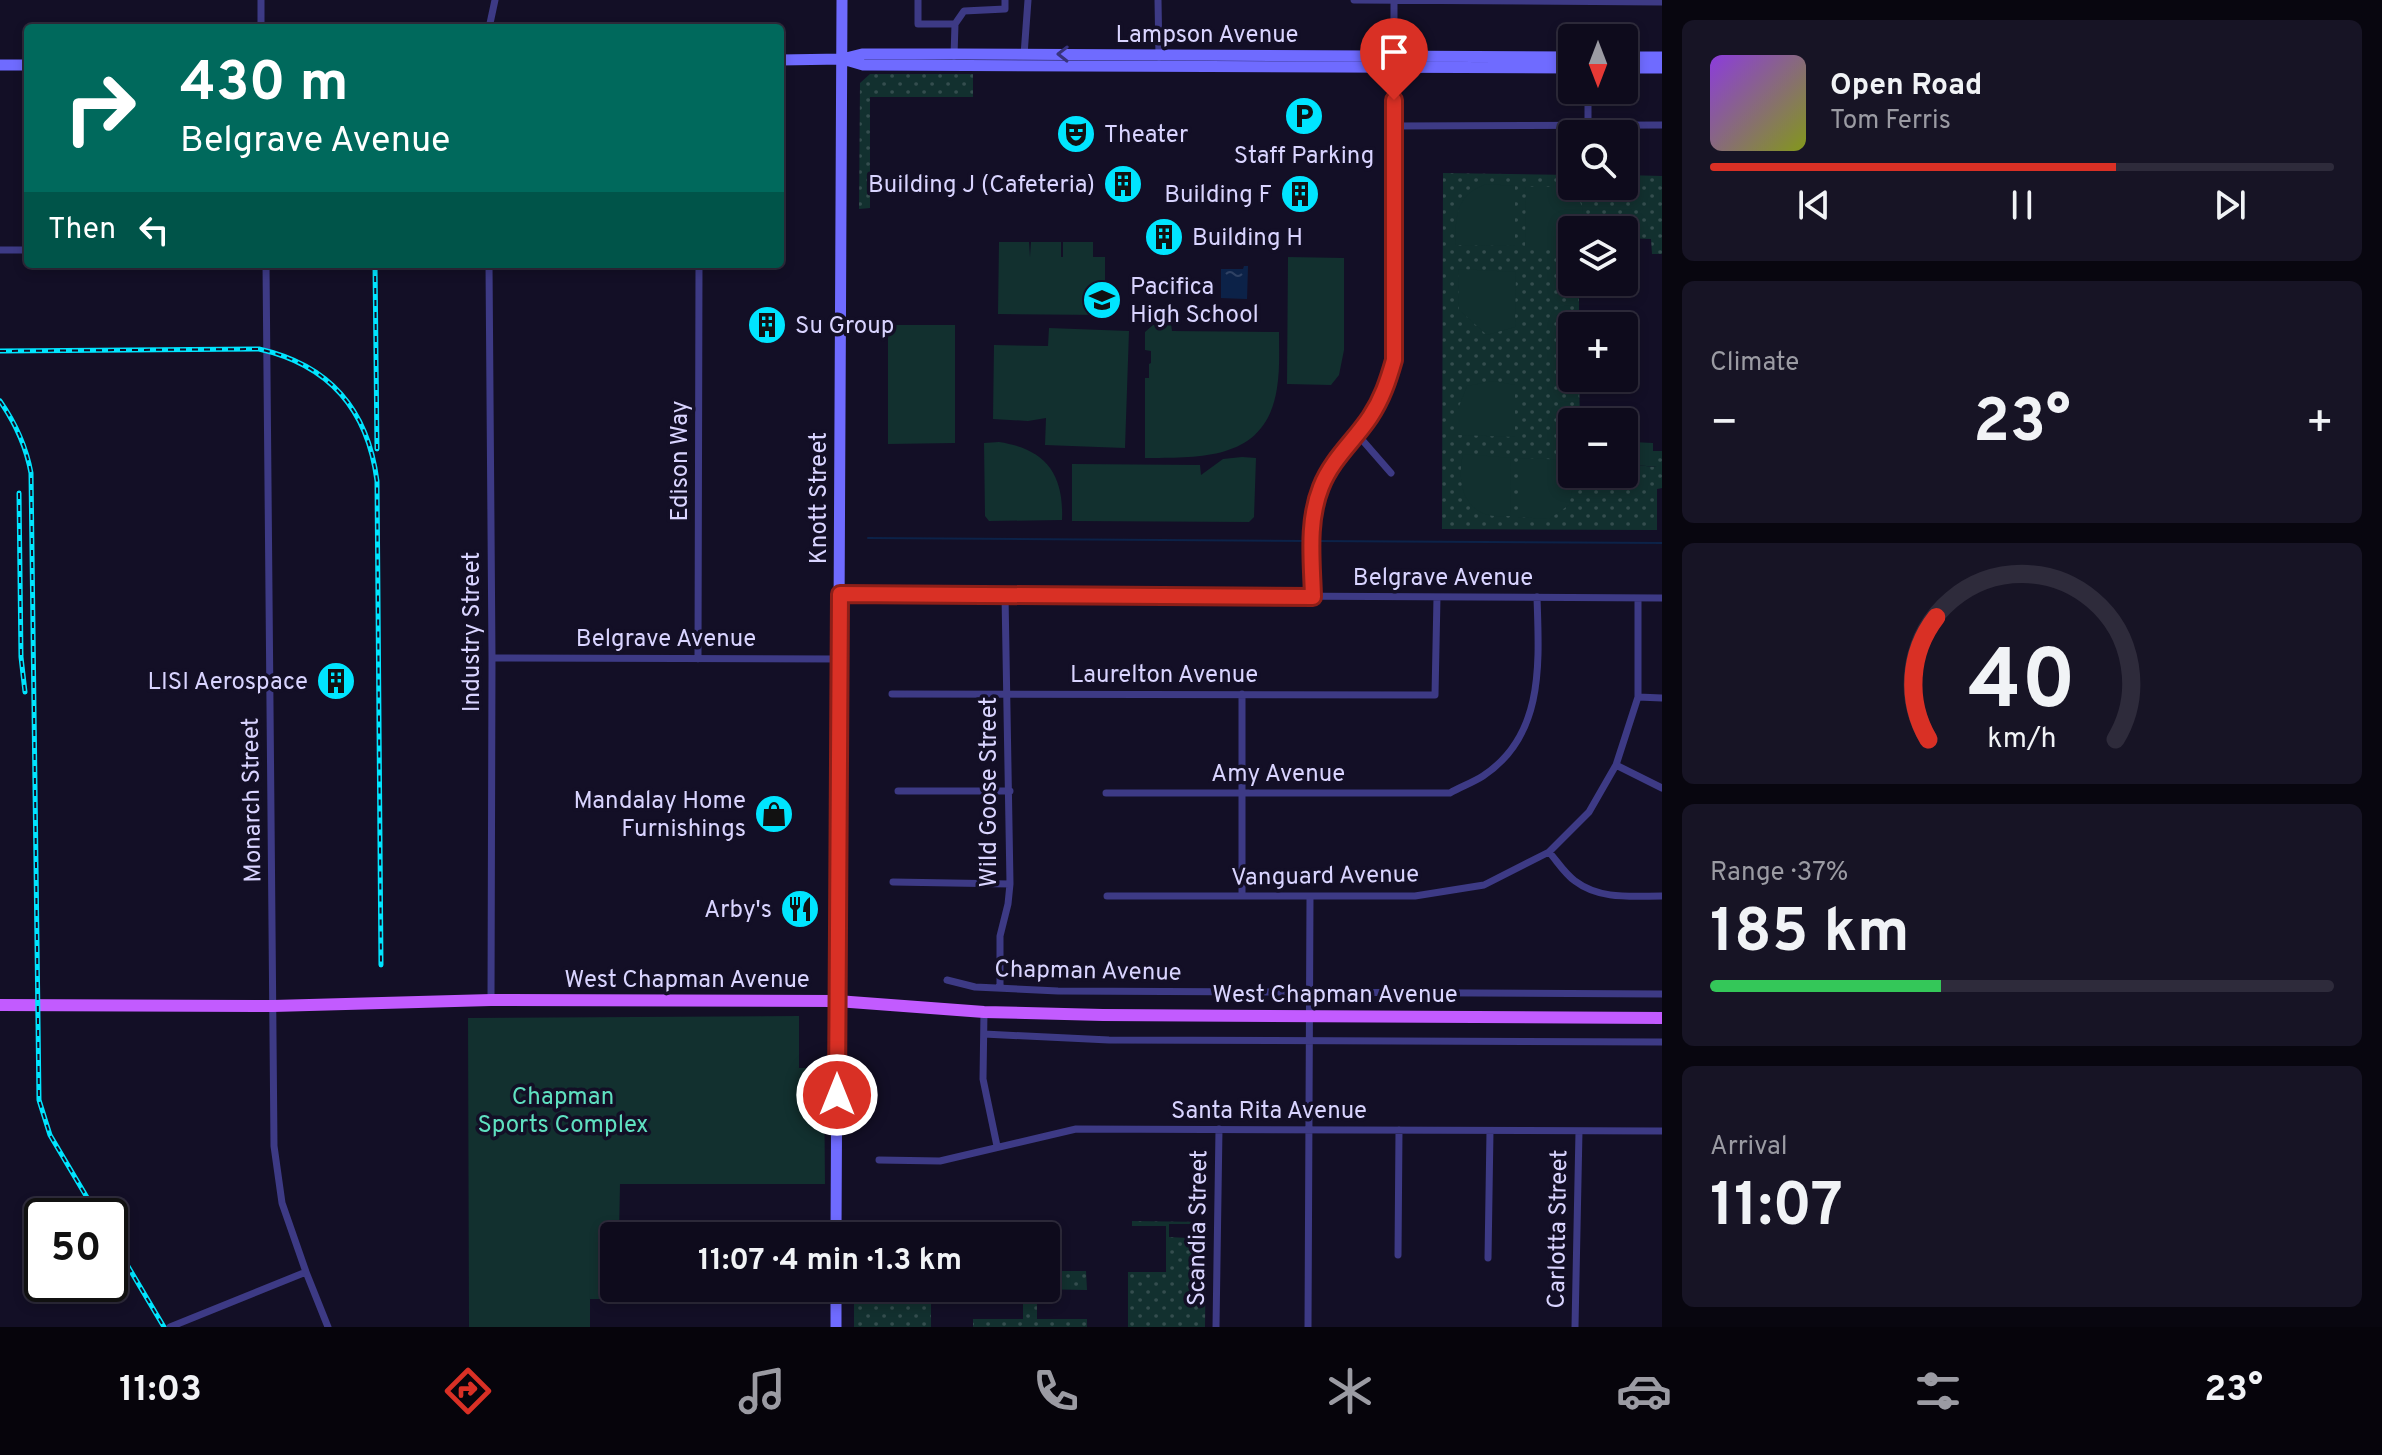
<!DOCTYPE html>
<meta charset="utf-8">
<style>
:root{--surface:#0e0b1c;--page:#171425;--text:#f1f3f6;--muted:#9b9ba3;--line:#2e2b3b;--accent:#d93025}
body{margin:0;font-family:Overpass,sans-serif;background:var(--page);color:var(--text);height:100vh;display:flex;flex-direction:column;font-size:30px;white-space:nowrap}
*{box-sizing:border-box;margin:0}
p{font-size:26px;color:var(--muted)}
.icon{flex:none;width:44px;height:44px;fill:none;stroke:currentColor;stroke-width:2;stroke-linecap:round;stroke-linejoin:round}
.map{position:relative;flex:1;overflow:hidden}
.sheet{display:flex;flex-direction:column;gap:20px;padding:20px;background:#08060f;width:720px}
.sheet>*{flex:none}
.banner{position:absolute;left:24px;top:24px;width:760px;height:244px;border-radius:8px;box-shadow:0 4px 12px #0003,0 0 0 2px var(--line);background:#00695c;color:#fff;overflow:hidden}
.needle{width:52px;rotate:180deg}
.controls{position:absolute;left:1558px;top:24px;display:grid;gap:16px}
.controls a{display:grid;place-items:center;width:80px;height:80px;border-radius:8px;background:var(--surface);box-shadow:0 4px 12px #0003,0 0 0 2px var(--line);font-size:40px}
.speed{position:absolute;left:24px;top:1198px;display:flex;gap:16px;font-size:40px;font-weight:700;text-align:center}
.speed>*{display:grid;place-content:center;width:104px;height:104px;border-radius:50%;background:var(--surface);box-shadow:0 4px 12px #0003,0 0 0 2px var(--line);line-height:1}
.speed .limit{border:4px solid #111;border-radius:12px;background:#fff;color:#111}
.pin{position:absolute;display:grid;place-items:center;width:68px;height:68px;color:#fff;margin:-82px -34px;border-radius:50% 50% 50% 0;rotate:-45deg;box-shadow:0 0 8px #0007}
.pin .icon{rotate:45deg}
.me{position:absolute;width:88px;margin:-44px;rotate:0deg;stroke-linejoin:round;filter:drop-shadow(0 0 6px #0008)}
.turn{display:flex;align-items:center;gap:28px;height:168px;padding:0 24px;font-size:36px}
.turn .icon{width:104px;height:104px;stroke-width:2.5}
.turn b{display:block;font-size:56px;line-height:68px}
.then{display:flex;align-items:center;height:76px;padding:0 24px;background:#0003;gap:16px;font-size:30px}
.big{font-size:60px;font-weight:700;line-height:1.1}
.sheet .card{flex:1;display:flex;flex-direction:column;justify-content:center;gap:12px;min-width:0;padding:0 28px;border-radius:12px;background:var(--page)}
.sheet .dial{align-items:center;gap:0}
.dial svg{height:208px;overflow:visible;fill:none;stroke:var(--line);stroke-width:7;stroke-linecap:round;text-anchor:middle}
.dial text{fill:var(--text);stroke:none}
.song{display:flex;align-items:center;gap:24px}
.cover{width:96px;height:96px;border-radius:12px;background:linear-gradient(135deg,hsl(270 70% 55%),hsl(70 70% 35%))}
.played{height:8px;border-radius:4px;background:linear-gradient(90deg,var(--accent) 65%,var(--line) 65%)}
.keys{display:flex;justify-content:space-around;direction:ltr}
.heat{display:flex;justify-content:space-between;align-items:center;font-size:44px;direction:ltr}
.charge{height:12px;border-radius:6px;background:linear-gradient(90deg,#34c759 37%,var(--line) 0)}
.trip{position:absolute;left:600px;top:1222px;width:460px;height:80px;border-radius:8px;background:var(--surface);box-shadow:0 4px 12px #0003,0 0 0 2px var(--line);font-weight:700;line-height:80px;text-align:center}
.tabs{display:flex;height:128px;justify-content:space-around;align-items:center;background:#06040b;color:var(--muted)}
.tabs .icon{width:56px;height:56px}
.tabs .on{color:var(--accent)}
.tabs b{font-size:36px;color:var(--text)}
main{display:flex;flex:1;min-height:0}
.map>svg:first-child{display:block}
</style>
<main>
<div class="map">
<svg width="1662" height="1327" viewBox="0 0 1662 1327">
<defs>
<pattern id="grass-dots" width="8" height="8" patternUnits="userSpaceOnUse" patternTransform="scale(2)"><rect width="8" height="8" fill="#12302f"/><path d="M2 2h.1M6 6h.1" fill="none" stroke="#344d4e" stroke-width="1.8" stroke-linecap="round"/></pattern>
<pattern id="water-ripples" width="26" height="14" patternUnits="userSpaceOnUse" patternTransform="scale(2)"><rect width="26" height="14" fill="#0c2248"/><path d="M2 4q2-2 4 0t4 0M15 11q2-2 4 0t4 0" fill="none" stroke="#2f4163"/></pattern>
</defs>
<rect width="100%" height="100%" fill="#130f26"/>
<path fill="url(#grass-dots)" d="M 870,74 L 973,74 L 973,97 L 870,97 L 870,208 L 859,209 L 860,83 Z
M 1443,173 L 1572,175 L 1572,186 L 1624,186 L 1624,175 L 1662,176 L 1662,254 L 1652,254 L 1651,239 L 1624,238 L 1624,230 L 1572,230 L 1572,282 L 1580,282 L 1581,293 L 1579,293 L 1579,326 L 1572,326 L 1572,378 L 1579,378 L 1580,422 L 1572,422 L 1572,474 L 1624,474 L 1624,464 L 1656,467 L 1657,451 L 1662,451 L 1662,488 L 1657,489 L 1657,530 L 1442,529 Z
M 1132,1221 L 1206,1222 L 1206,1224 L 1169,1224 L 1169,1237 L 1206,1239 L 1205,1327 L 1128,1327 L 1128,1272 L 1166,1272 L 1166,1226 L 1132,1226 Z
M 1046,1271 L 1086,1271 L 1087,1290 L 1037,1289 L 1037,1319 L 1087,1319 L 1087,1327 L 973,1327 L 973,1319 L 1023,1319 L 1023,1290 L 974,1288 L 1046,1288 Z
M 854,1288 L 931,1288 L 931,1327 L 854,1327 Z"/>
<path fill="#12302f" d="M 1486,184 L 1515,186 L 1515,246 L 1456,245 C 1455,216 1456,195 1486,184 Z
M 1526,187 L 1561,187 L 1576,192 L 1582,207 L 1584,230 L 1572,230 L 1572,246 L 1525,246 Z
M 999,242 L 1029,242 L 1030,257 L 1031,242 L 1061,242 L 1061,257 L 1063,257 L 1063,242 L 1093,242 L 1093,257 L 1105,257 L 1105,315 L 998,314 Z
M 1288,257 L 1344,258 L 1344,350 L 1339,375 L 1331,385 L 1287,384 Z
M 1458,269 L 1516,272 L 1515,327 L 1487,335 L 1459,310 Z
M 1171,324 L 1172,331 L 1279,332 C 1279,351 1280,370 1277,388 C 1266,461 1202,457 1145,458 L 1145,378 L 1149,378 L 1149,364 L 1151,363 L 1151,351 L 1145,350 L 1145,332 L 1153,325 Z
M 888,325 L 955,325 L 955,443 L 888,444 Z
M 1049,328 L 1129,331 L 1125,448 L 1045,445 L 1046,418 L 1028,421 L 993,419 L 994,345 L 1048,346 Z
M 1493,381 L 1515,385 L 1515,437 L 1458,435 L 1458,409 L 1467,386 Z
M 999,442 C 1045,449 1064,473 1062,520 L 989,521 L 985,516 L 984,443 Z
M 1624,442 L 1631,442 L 1631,451 L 1633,442 L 1653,443 L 1653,451 L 1657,451 L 1657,467 L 1624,464 Z
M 1463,454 L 1511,458 L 1510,516 C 1502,516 1492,517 1485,514 C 1460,505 1458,476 1463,454 Z
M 1242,457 L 1256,458 L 1254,517 L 1249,522 L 1072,521 L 1072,464 L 1200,465 L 1201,475 L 1223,459 Z
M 1518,458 L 1572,460 L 1572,474 L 1576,474 L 1569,505 L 1549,519 L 1518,517 Z
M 799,1016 L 799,1068 L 824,1068 L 825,1184 L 620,1184 L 619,1236 L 614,1236 L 614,1288 L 619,1288 L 619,1299 L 590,1299 L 590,1327 L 469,1327 L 468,1018 Z"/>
<path fill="url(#water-ripples)" d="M 1244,266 L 1248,266 L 1247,299 L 1221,298 L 1221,269 L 1243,269 Z"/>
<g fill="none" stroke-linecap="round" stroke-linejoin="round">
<path stroke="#0c2248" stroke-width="2" d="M 868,538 L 1307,541
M 1313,541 L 1662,543"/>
<path stroke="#3d3a85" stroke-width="7" d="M 261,0 L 261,28
M 918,0 L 918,24 L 955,24
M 1158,0 L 1159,57
M 1354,0 L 1662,2
M 489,28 L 495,0
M 1024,55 L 1028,0
M 954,56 L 955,24 L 964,11 L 1005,9 L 1005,0
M 1588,125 L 1588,90
M 1394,126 L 1662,125
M 0,250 L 28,250
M 266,264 L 274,1146 L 282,1203 L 306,1272 L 328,1327
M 489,264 L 492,658 L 491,1000
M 1357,434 L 1391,473
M 840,594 L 1662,598
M 1313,597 C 1312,560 1307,522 1321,487 C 1332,460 1354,441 1370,417 C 1382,399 1388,381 1394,360 L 1394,0
M 492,658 L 840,659
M 698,659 L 699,264
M 892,694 L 1435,695 L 1437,597
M 1638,697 L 1662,698
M 1616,765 L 1662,788
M 898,791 L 1010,791
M 1106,793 L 1450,793 C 1460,787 1472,783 1483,776 C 1545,735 1539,662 1537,597
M 1549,852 C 1557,861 1565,874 1575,881 C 1600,900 1632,896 1662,896
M 893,882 L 1010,884
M 1107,896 L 1415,896 L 1484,885 L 1549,852 L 1589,812 L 1616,765 L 1638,697 L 1638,598
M 1242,896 L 1242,694
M 947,980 L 975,987 L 1058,991 L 1662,994
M 1000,988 L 1000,936 L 1008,904 L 1010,884 L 1005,595
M 984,1012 L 983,1079 L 997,1146
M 984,1034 L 1109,1040 L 1662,1042
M 879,1160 L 940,1161 L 1076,1129 L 1662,1131
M 1398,1255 L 1399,1130
M 1488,1258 L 1490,1131
M 170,1327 L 306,1272
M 1216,1327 L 1219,1129
M 1308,1327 L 1310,896
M 1575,1327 L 1579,1131"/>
<path stroke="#6f6bff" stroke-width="11" d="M 1624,57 L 1662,57
M 780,60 L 842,59 L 862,54 L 955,54 L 1572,57
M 846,60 L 863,65 L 1572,68
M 0,65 L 28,65
M 1624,68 L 1662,68
M 836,1236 L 842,0
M 836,1327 L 836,1288"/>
<path stroke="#c25bff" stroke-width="12" d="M 0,1005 L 273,1006 L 491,1000 L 837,1001 L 984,1012 L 1103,1015 L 1662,1018"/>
<defs>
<path id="rail" d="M 375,264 L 377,449
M 0,351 L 259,349 C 330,365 368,410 377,481 L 381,965
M 0,401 C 16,424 26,446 31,473 L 39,1100 L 50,1135 L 98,1216
M 19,493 L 21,657 L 25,692
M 110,1236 L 164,1327"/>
</defs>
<use href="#rail" stroke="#00e5ff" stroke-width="5"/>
<use href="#rail" stroke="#130f26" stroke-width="2" stroke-dasharray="6" stroke-linecap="butt"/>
</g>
<defs><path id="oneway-chevron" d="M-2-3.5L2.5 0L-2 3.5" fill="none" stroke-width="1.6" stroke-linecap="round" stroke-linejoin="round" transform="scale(2)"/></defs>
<use stroke="#38347d" href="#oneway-chevron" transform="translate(1063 54) rotate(-179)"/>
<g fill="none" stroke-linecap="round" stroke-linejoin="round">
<defs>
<path id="route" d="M 837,1095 L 840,594 L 1313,597 C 1312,560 1307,522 1321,487 C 1332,459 1354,441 1370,417 C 1382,399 1388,381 1394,360 L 1394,100"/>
</defs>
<use href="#route" stroke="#8d1f18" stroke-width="20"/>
<use href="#route" stroke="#d93025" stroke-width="14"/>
</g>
<defs>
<symbol id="parking-disc" viewBox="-11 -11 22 22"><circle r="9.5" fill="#00e5ff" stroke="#130f26"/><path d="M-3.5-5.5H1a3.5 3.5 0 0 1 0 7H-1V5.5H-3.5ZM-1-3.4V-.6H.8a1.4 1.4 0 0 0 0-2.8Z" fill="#111"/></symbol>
<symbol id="theatre-disc" viewBox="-11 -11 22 22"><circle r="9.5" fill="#00e5ff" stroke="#130f26"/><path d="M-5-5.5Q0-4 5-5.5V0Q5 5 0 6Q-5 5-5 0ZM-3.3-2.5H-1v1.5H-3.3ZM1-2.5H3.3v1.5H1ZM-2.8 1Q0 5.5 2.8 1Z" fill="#111"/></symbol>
<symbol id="building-disc" viewBox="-11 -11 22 22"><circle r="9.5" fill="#00e5ff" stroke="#130f26"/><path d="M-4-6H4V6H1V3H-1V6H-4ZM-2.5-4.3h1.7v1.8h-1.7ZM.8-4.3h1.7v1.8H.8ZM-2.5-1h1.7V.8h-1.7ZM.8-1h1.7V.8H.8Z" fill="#111"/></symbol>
<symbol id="school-disc" viewBox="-11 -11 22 22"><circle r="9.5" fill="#00e5ff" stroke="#130f26"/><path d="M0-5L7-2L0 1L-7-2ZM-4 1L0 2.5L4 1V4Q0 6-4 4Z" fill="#111"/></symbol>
<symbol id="shop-disc" viewBox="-11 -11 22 22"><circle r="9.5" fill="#00e5ff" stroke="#130f26"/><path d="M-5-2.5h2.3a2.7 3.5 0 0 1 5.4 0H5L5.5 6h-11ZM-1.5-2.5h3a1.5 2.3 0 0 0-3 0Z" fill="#111"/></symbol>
<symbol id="restaurant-disc" viewBox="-11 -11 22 22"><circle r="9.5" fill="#00e5ff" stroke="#130f26"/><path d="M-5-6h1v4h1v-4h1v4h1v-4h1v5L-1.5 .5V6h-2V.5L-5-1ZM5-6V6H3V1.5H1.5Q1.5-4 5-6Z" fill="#111"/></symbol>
</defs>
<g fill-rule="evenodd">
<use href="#parking-disc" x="1282" y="94" width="44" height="44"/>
<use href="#theatre-disc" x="1054" y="112" width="44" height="44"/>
<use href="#building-disc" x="1101" y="162" width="44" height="44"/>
<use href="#building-disc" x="1278" y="172" width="44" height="44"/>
<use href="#building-disc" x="1142" y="215" width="44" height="44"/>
<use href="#school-disc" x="1080" y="278" width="44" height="44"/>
<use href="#building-disc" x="745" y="303" width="44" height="44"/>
<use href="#building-disc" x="314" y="659" width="44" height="44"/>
<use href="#shop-disc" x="752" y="792" width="44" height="44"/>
<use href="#restaurant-disc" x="778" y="887" width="44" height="44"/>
</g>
<g text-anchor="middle" stroke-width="7" stroke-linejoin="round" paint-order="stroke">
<g font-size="24" fill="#d9d4ff" stroke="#130f26">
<text x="1207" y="42">Lampson Avenue</text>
<text transform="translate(679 461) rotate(-90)" y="8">Edison Way</text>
<text transform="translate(818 498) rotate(-90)" y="8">Knott Street</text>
<text x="1443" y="585">Belgrave Avenue</text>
<text transform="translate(471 632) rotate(-90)" y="8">Industry Street</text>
<text x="666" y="646">Belgrave Avenue</text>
<text x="1164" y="682">Laurelton Avenue</text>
<text x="1278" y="781">Amy Avenue</text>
<text transform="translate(988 792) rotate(-90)" y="8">Wild Goose Street</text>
<text transform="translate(251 800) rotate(-91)" y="8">Monarch Street</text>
<text transform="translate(1325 875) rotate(-1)" y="8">Vanguard Avenue</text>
<text transform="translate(1088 970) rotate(1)" y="8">Chapman Avenue</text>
<text x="687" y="987">West Chapman Avenue</text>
<text x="1335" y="1002">West Chapman Avenue</text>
<text x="1269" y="1118">Santa Rita Avenue</text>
<text transform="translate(1197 1228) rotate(-89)" y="8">Scandia Street</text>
<text transform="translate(1557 1229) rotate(-89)" y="8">Carlotta Street</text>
</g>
<g font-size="24" fill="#d9d4ff" stroke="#130f26" text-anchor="end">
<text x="1104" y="142" text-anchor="start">Theater</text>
<text x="1304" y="163" text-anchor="middle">Staff Parking</text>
<text x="1095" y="192">Building J (Cafeteria)</text>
<text x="1272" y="202">Building F</text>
<text x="1192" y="245" text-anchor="start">Building H</text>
<text x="1130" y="294" text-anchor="start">Pacifica<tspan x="1130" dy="28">High School</tspan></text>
<text x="795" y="333" text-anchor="start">Su Group</text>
<text x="308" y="689">LISI Aerospace</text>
<text x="746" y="808">Mandalay Home<tspan x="746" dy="28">Furnishings</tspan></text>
<text x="772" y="917">Arby's</text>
</g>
<g font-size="24" fill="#5fe0c0" stroke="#130f26">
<text x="563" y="1104">Chapman<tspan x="563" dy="28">Sports Complex</tspan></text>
</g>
</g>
</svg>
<div class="controls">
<a><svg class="needle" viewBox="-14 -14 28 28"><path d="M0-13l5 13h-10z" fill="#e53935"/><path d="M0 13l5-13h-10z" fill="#9b9ba3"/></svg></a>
<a><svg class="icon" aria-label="search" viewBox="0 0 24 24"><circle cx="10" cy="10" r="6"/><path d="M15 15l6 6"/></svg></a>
<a><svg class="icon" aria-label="layers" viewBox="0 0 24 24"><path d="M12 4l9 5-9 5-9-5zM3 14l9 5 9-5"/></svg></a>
<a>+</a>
<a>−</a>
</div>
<div class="speed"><div class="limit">50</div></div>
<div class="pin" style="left:1394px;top:100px;background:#d93025"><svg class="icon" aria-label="arrive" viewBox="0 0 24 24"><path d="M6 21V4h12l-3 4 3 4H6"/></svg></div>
<svg class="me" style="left:837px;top:1095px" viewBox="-20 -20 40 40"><circle r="17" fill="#d93025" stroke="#fff" stroke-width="3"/><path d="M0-11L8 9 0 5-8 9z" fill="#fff"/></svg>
<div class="trip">11:07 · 4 min · 1.3 km</div>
<div class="banner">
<div class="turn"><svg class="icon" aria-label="right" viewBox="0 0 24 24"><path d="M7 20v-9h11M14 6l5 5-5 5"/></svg><div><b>430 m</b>Belgrave Avenue</div></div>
<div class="then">Then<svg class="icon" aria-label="left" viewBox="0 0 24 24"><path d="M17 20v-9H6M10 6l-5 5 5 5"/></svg></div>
</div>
</div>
<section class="sheet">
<div class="card">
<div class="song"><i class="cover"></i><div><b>Open Road</b><p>Tom Ferris</p></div></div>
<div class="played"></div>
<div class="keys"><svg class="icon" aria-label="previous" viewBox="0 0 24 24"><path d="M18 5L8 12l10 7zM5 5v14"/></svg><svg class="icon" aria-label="pause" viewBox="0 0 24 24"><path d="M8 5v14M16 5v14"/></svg><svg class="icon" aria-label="next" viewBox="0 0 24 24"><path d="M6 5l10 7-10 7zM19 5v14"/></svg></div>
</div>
<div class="card"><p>Climate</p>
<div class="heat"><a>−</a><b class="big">23°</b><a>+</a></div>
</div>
<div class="card dial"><svg viewBox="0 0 100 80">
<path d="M14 69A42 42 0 1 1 86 69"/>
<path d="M14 69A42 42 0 0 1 17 22" stroke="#d93025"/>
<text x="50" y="56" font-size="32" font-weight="700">40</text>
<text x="50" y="72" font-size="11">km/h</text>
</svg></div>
<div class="card"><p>Range · 37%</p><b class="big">185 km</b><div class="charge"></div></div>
<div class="card"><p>Arrival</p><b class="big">11:07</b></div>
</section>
</main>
<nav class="tabs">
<b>11:03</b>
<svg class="icon on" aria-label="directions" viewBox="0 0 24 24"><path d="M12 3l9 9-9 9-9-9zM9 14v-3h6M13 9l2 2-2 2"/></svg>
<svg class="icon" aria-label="music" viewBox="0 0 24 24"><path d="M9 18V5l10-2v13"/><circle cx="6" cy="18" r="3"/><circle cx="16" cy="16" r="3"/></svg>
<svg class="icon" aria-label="phone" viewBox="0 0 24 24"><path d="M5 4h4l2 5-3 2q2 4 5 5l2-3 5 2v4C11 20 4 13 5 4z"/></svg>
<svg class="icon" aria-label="climate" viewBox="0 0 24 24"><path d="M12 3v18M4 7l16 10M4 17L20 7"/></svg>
<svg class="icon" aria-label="car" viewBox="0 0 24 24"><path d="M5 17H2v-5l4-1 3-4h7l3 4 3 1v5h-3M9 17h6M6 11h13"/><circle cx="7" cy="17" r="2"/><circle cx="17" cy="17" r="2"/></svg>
<svg class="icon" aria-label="filters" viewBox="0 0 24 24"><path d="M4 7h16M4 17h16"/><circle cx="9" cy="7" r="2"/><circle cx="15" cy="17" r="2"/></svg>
<b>23°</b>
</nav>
